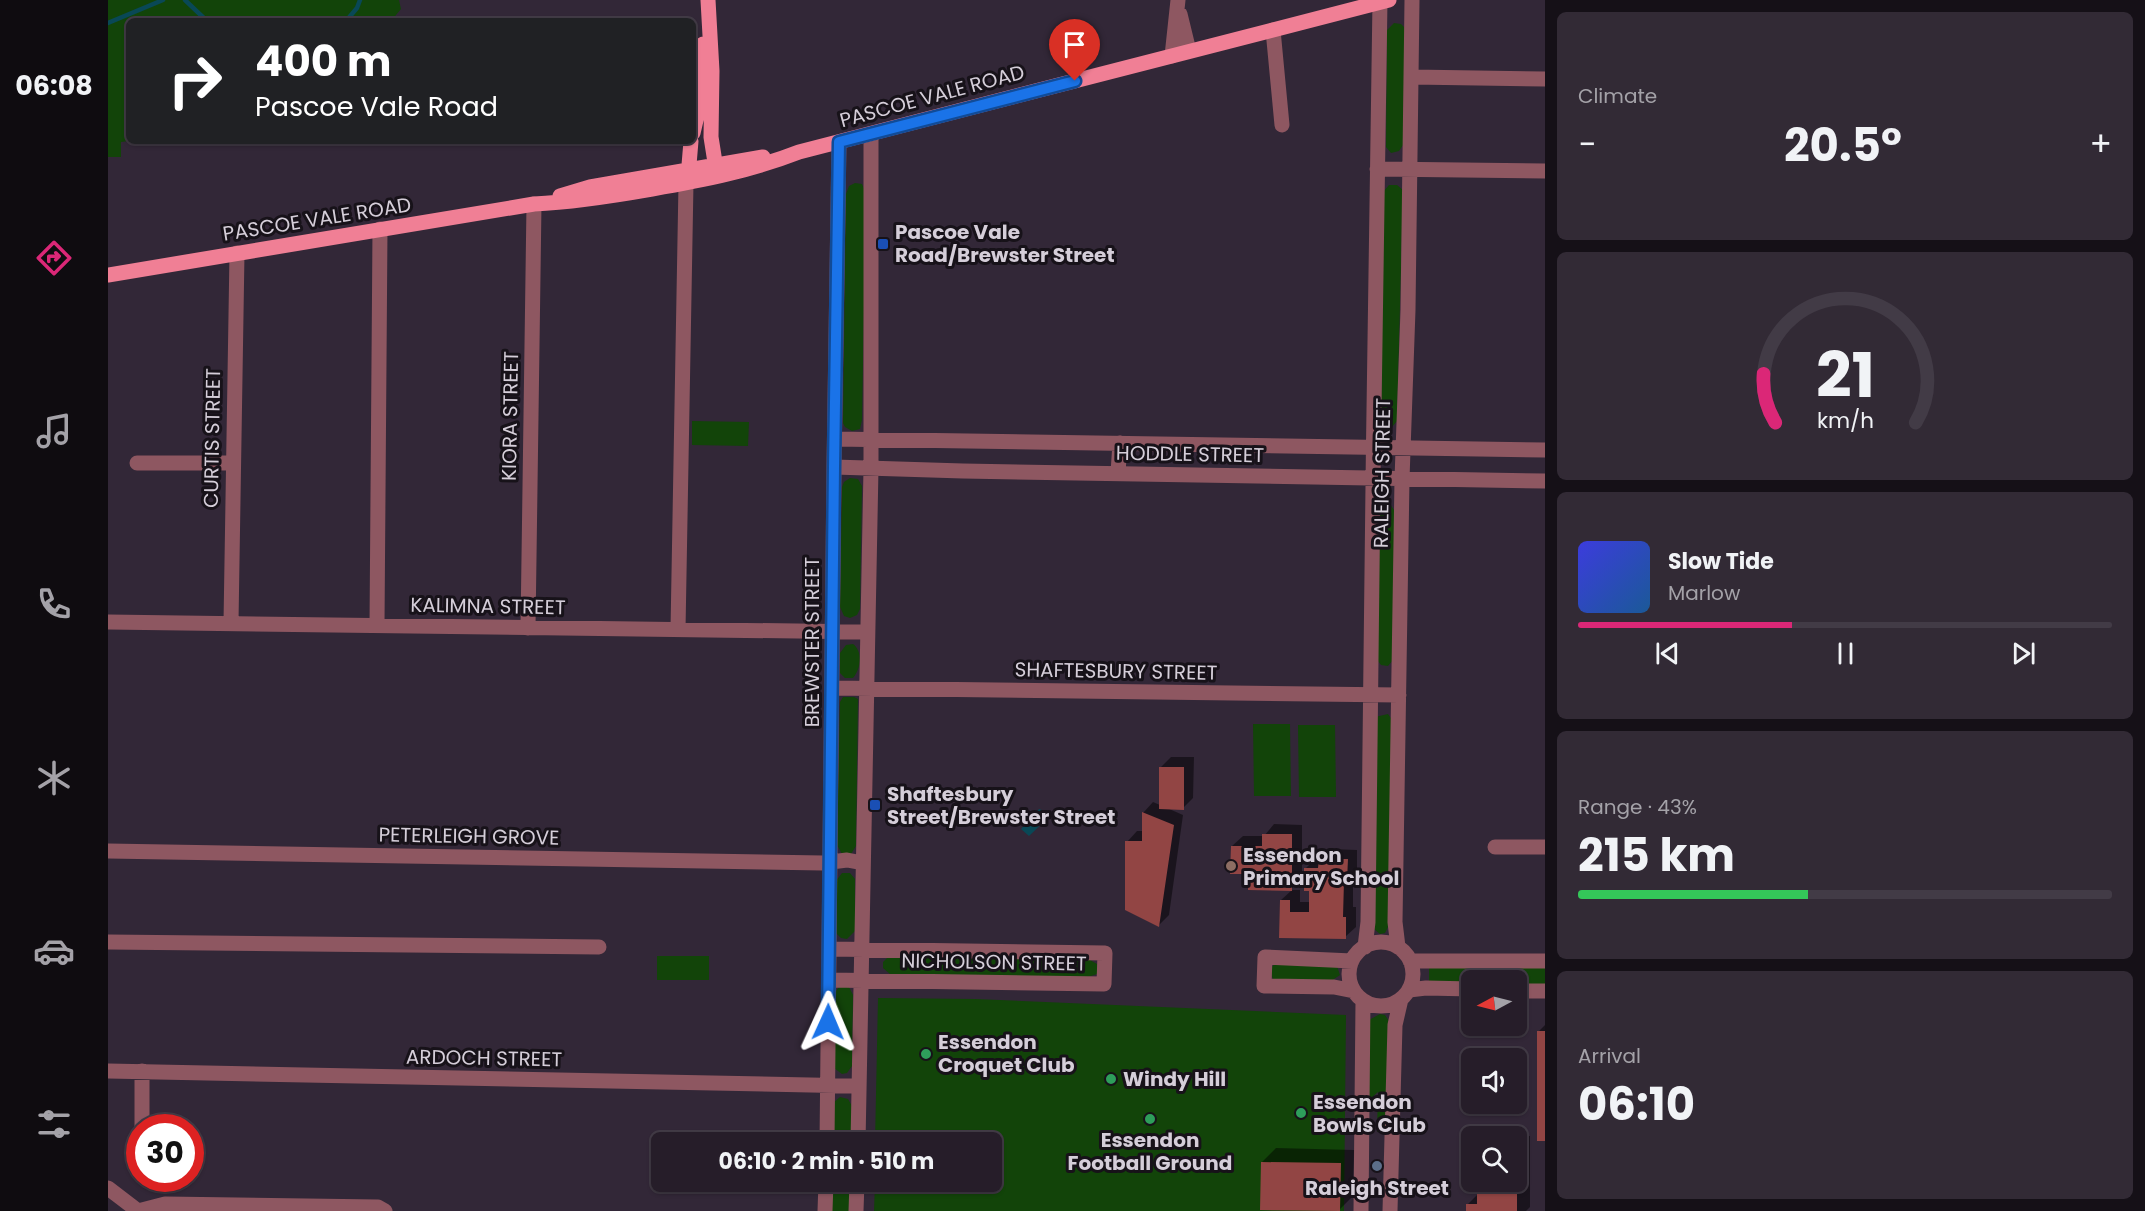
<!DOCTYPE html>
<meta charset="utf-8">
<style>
:root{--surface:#261d29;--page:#322a35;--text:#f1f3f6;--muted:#a4a2a8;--line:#423b46;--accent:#db2777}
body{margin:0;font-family:Poppins,sans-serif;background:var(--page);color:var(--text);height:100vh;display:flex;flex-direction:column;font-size:22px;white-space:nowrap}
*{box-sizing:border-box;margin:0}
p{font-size:20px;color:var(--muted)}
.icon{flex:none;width:33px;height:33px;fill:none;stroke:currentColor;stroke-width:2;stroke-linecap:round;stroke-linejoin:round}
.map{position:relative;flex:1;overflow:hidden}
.drawer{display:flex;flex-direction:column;gap:12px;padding:12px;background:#151017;width:600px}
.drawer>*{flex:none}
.hud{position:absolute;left:18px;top:18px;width:570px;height:126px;border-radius:9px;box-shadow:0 2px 4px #0004,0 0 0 2px var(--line);background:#202124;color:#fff;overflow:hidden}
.needle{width:39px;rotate:263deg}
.controls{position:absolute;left:1353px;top:970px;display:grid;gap:12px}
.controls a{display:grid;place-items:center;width:66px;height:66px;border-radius:9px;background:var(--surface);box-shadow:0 2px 4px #0004,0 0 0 2px var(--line);font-size:30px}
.speed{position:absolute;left:18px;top:1114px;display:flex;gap:12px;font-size:30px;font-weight:700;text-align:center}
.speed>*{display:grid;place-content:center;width:78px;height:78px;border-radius:50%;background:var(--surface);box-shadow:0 2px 4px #0004,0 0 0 2px var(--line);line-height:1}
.speed .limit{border:9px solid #d22;background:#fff;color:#111}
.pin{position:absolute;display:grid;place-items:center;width:51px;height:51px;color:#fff;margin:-62px -26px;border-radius:50% 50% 50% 0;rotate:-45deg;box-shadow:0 0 6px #0007}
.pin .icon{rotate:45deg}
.me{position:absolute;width:66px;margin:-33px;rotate:1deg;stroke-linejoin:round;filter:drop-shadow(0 0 4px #0008)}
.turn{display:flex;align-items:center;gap:21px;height:126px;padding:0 30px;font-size:27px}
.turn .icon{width:78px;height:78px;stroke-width:2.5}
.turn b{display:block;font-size:42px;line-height:51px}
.big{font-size:45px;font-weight:700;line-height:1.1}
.drawer .tile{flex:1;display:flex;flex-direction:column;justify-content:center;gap:9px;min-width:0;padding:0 21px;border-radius:9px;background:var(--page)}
.drawer .dial{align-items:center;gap:0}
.dial svg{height:156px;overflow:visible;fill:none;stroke:var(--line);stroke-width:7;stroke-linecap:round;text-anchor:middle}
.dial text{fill:var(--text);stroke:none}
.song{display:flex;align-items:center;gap:18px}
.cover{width:72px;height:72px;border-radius:9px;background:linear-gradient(135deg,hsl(240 70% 55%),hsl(210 70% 35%))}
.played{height:6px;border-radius:3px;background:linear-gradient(90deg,var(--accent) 40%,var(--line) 40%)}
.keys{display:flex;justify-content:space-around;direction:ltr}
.heat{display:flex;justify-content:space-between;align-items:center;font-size:33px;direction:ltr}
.charge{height:9px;border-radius:4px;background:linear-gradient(90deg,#34c759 43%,var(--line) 0)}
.trip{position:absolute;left:543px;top:1132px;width:351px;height:60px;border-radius:9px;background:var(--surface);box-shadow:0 2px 4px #0004,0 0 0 2px var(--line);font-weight:700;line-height:60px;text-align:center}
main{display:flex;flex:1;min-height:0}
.tab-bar{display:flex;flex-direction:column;width:108px;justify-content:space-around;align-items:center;background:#0f0c10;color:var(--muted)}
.tab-bar .icon{width:42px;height:42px}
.tab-bar .selected{color:var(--accent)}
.tab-bar b{font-size:27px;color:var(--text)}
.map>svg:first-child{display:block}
</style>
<main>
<nav class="tab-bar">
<b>06:08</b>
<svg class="icon selected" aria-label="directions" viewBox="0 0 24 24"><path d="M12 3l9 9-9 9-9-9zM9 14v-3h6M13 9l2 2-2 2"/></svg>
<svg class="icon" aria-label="music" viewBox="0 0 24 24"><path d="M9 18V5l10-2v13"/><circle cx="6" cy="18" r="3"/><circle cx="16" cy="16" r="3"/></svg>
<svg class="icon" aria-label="phone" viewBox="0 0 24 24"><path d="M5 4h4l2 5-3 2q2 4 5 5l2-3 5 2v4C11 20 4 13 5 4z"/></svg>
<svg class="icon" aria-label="climate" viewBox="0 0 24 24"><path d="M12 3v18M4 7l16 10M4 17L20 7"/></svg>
<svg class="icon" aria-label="car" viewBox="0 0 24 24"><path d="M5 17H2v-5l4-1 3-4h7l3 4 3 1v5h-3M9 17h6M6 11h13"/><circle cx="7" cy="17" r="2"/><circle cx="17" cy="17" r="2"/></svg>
<svg class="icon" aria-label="filters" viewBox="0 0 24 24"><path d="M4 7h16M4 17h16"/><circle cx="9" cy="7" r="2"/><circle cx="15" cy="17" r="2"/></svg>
</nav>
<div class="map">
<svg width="1437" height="1211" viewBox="0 0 1437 1211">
<rect width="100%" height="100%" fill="#322737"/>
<path fill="#124409" d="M 0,0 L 291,0 L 293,9 L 283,21 L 21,21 L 21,141 L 13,142 L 13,157 L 0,157 Z
M 1286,23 L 1293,24 L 1297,28 L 1295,145 L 1291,151 L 1283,153 L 1278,147 L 1279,30 Z
M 747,183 L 754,184 L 758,193 L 754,420 L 752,429 L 744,431 L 737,427 L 735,423 L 738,194 L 741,186 Z
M 1281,185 L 1289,185 L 1295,190 L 1289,421 L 1284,427 L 1275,427 L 1273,420 L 1275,192 Z
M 584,421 L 641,422 L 640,446 L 584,445 Z
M 742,478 L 750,479 L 754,486 L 752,609 L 749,615 L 742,618 L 736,616 L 732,607 L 734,487 L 736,482 Z
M 1277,504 L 1282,504 L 1288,513 L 1285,660 L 1280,666 L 1273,665 L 1267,657 L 1270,511 Z
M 745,644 C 755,651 753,669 745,678 L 737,678 L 732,673 L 732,653 L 738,645 Z
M 735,697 L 746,697 L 750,699 L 748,846 L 743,854 L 734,854 L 729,845 L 732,702 Z
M 1280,714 L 1285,721 L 1281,925 L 1277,933 L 1272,934 L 1266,929 L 1267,717 Z
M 1145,724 L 1182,724 L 1183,796 L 1146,796 Z
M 1190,725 L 1227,725 L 1228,797 L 1191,797 Z
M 734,873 L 742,873 L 747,879 L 747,931 L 739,939 L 733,938 L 728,933 L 728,881 Z
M 549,956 L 601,956 L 601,980 L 549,980 Z
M 780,957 L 982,960 L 989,964 L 989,974 L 980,977 L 782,974 L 775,968 L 775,962 Z
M 1167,964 L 1229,966 L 1232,975 L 1223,981 L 1165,979 L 1161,969 Z
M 1321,965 L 1437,967 L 1437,986 L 1409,985 L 1408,981 L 1364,981 L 1363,984 L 1321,983 Z
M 732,986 L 741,987 L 745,995 L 744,1066 L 739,1073 L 734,1074 L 726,1068 L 727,992 Z
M 770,998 L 867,999 L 1238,1015 L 1236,1211 L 766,1211 L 767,1182 L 884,1182 L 884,1143 L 767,1143 Z
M 1272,1014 L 1277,1015 L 1281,1021 L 1279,1125 L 1269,1132 L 1270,1092 L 1260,1101 L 1261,1020 Z
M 732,1097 L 740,1099 L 744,1106 L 743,1143 L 724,1143 L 725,1103 Z
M 723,1182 L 743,1182 L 742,1211 L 723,1211 Z"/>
<path fill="#094856" d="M 931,809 L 939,812 L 940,818 L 921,836 L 913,829 Z"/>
<path fill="#0007" d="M 1063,757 L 1086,757 L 1085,798 L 1075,808 L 1059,808 L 1075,815 L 1061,915 L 1051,925 L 1019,842 L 1029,831 L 1035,831 L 1035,813 L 1045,802 L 1052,805 L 1053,767 Z
M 1166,824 L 1194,825 L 1194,879 L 1183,889 L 1142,872 L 1124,846 L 1135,836 L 1156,836 Z
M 1223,849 L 1249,850 L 1249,869 L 1245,873 L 1245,907 L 1248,907 L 1248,927 L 1237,937 L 1173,937 L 1173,900 L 1184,890 L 1192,890 L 1192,902 L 1202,902 L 1202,889 L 1197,869 L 1208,858 L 1213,858 Z
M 1437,1025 L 1437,1140 L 1430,1032 Z
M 1385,1136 L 1422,1136 L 1422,1207 L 1418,1211 L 1360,1211 L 1360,1204 L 1371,1193 L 1371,1182 L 1408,1182 L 1408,1137 Z
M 1168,1148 L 1246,1150 L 1245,1196 L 1231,1210 L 1154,1162 Z"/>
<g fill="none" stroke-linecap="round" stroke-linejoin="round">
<path stroke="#094856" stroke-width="4.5" d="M 77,0 L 99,21
M 238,21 L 249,8 L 252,0
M 0,23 L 55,0"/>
</g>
<path fill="#924544" d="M 1051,767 L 1076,767 L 1076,810 L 1051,809 Z
M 1034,812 L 1066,825 L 1051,927 L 1017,910 L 1017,841 L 1034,841 Z
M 1154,834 L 1184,834 L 1184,891 L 1140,890 L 1140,874 L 1122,874 L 1123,846 L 1154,846 Z
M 1211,859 L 1240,859 L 1239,881 L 1236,881 L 1235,917 L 1238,917 L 1238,939 L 1171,938 L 1172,900 L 1182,900 L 1182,912 L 1201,912 L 1201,891 L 1196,891 L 1196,868 L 1210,868 Z
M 1429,1031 L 1437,1031 L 1437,1141 L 1429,1141 Z
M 1153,1162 L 1233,1163 L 1232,1211 L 1152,1210 Z
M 1369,1182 L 1409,1182 L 1409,1211 L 1358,1211 L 1358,1204 L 1369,1204 Z"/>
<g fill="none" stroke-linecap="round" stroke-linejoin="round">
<path stroke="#8e5761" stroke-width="15" d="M 1072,14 L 1081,51
M 1165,30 L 1174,125
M 1064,56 L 1070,0
M 1304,77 L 1437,79
M 1269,169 L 1437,171
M 727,439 L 1437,450
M 29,463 L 125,463
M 726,467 L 855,471 L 1437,481
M 1010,473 L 1012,443
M 0,622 L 759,632
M 123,623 L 129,253
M 269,626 L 272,229
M 420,628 L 426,204
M 570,630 L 578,183
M 724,688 L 1291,695
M 1387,847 L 1437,847
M 0,851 L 715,863 L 739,860 L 755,863
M 0,942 L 491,947
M1241 974a32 32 0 1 1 64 0a32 32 0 1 1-64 0Z
M 1257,947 L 1260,922 C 1262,615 1268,307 1272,0
M 1290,947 L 1287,922 L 1294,479 L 1300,310 L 1304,0
M 1244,961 L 1157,957 L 1156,986 L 1226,987 L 1246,991
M 1302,961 L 1437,961
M 721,980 L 996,984 L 997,953 L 722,949
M 1301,990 L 1318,988 L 1364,989
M 1408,991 L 1437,991
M 0,1071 L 751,1086
M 34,1071 L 34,1128
M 719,1143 L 726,467 L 731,142
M 750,1143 L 763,468 L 763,134
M 0,1188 L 30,1211
M 30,1211 L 57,1204 L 270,1207 L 277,1211
M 717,1211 L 718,1182
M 748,1211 L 749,1182
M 1253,1211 L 1255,1001
M 1282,1211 L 1287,1025 L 1293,999"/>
<path stroke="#f07f95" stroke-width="15" d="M 600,0 L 604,71 L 603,137 L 609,175
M 585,133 L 589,116 L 595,44
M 580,177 L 583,141
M 452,196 L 482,187 L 655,157
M 0,275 L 426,204 C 466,202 504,196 544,189 C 596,180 642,171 691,152 L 1281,0"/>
</g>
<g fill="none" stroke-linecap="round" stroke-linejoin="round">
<defs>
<path id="route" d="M 720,1022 L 726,467 L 731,142 L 967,81"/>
</defs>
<use href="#route" stroke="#114b97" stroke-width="15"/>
<use href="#route" stroke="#1a73e8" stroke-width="10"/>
</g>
<g fill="#1a4fb4" stroke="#171219" stroke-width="2">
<rect x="769" y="238" width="12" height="12" rx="3"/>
<rect x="761" y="799" width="12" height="12" rx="3"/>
</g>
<circle fill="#8d6e63" stroke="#171219" stroke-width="2" cx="1123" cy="866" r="6"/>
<g fill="#2e9e5b" stroke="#171219" stroke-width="2">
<circle cx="818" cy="1054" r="6"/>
<circle cx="1003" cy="1079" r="6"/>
<circle cx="1193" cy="1113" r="6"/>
<circle cx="1042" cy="1119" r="6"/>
</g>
<circle fill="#5c6f8a" stroke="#171219" stroke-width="2" cx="1269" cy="1166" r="6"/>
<g text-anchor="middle" stroke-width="6" stroke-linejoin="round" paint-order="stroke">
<g font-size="20" fill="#d5ced9" stroke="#171219">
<text transform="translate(824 96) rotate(-15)" y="7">PASCOE VALE ROAD</text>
<text transform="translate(209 219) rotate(-9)" y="7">PASCOE VALE ROAD</text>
<text transform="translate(402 416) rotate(-89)" y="7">KIORA STREET</text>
<text transform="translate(104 438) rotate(-89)" y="7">CURTIS STREET</text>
<text transform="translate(1082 454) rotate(1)" y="7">HODDLE STREET</text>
<text transform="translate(1274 473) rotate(-89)" y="7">RALEIGH STREET</text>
<text transform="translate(380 606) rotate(1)" y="7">KALIMNA STREET</text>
<text transform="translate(704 642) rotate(-90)" y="7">BREWSTER STREET</text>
<text transform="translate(1008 671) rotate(1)" y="7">SHAFTESBURY STREET</text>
<text transform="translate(361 836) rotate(1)" y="7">PETERLEIGH GROVE</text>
<text transform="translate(886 962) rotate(1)" y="7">NICHOLSON STREET</text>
<text transform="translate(376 1058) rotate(1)" y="7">ARDOCH STREET</text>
</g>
<g font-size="20" font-weight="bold" fill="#d5ced9" stroke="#171219" text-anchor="start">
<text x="787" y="239">Pascoe Vale<tspan x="787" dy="23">Road/Brewster Street</tspan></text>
<text x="779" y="801">Shaftesbury<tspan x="779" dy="23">Street/Brewster Street</tspan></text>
<text x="1135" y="862">Essendon<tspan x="1135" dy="23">Primary School</tspan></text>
<text x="830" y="1049">Essendon<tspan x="830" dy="23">Croquet Club</tspan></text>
<text x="1015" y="1086">Windy Hill</text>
<text x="1205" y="1109">Essendon<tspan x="1205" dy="23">Bowls Club</tspan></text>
<text x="1042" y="1147" text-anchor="middle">Essendon<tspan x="1042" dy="23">Football Ground</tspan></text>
<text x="1269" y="1195" text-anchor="middle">Raleigh Street</text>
</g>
</g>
</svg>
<div class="controls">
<a><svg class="needle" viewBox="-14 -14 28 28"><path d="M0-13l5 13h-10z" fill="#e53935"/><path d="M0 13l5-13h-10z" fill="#a4a2a8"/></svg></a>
<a><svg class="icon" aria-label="sound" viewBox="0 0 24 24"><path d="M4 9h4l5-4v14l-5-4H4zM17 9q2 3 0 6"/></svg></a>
<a><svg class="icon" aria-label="search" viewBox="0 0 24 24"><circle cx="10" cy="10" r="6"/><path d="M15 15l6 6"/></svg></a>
</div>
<div class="speed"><div class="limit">30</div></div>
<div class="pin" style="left:967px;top:81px;background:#d93025"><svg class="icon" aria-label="arrive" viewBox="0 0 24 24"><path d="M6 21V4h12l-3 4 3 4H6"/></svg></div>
<svg class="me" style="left:720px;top:1022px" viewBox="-20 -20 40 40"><path d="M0-17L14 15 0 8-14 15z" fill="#1a73e8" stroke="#fff" stroke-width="4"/></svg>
<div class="trip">06:10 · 2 min · 510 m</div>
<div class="hud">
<div class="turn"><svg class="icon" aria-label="right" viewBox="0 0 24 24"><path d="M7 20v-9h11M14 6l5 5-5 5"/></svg><div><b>400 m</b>Pascoe Vale Road</div></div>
</div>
</div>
<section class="drawer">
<div class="tile"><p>Climate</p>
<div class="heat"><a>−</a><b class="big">20.5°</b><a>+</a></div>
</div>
<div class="tile dial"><svg viewBox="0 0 100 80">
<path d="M14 69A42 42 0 1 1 86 69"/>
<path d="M14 69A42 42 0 0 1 8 44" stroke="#db2777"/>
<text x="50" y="56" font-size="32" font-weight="700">21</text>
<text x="50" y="72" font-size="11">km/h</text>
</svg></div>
<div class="tile">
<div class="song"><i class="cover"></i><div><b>Slow Tide</b><p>Marlow</p></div></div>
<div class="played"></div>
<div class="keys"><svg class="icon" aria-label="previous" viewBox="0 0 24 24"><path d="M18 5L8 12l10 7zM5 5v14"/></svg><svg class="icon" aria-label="pause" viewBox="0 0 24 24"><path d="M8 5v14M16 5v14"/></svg><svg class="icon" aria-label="next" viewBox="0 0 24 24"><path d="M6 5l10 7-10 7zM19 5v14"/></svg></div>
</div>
<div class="tile"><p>Range · 43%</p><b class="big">215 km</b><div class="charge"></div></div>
<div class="tile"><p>Arrival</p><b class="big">06:10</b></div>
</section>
</main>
